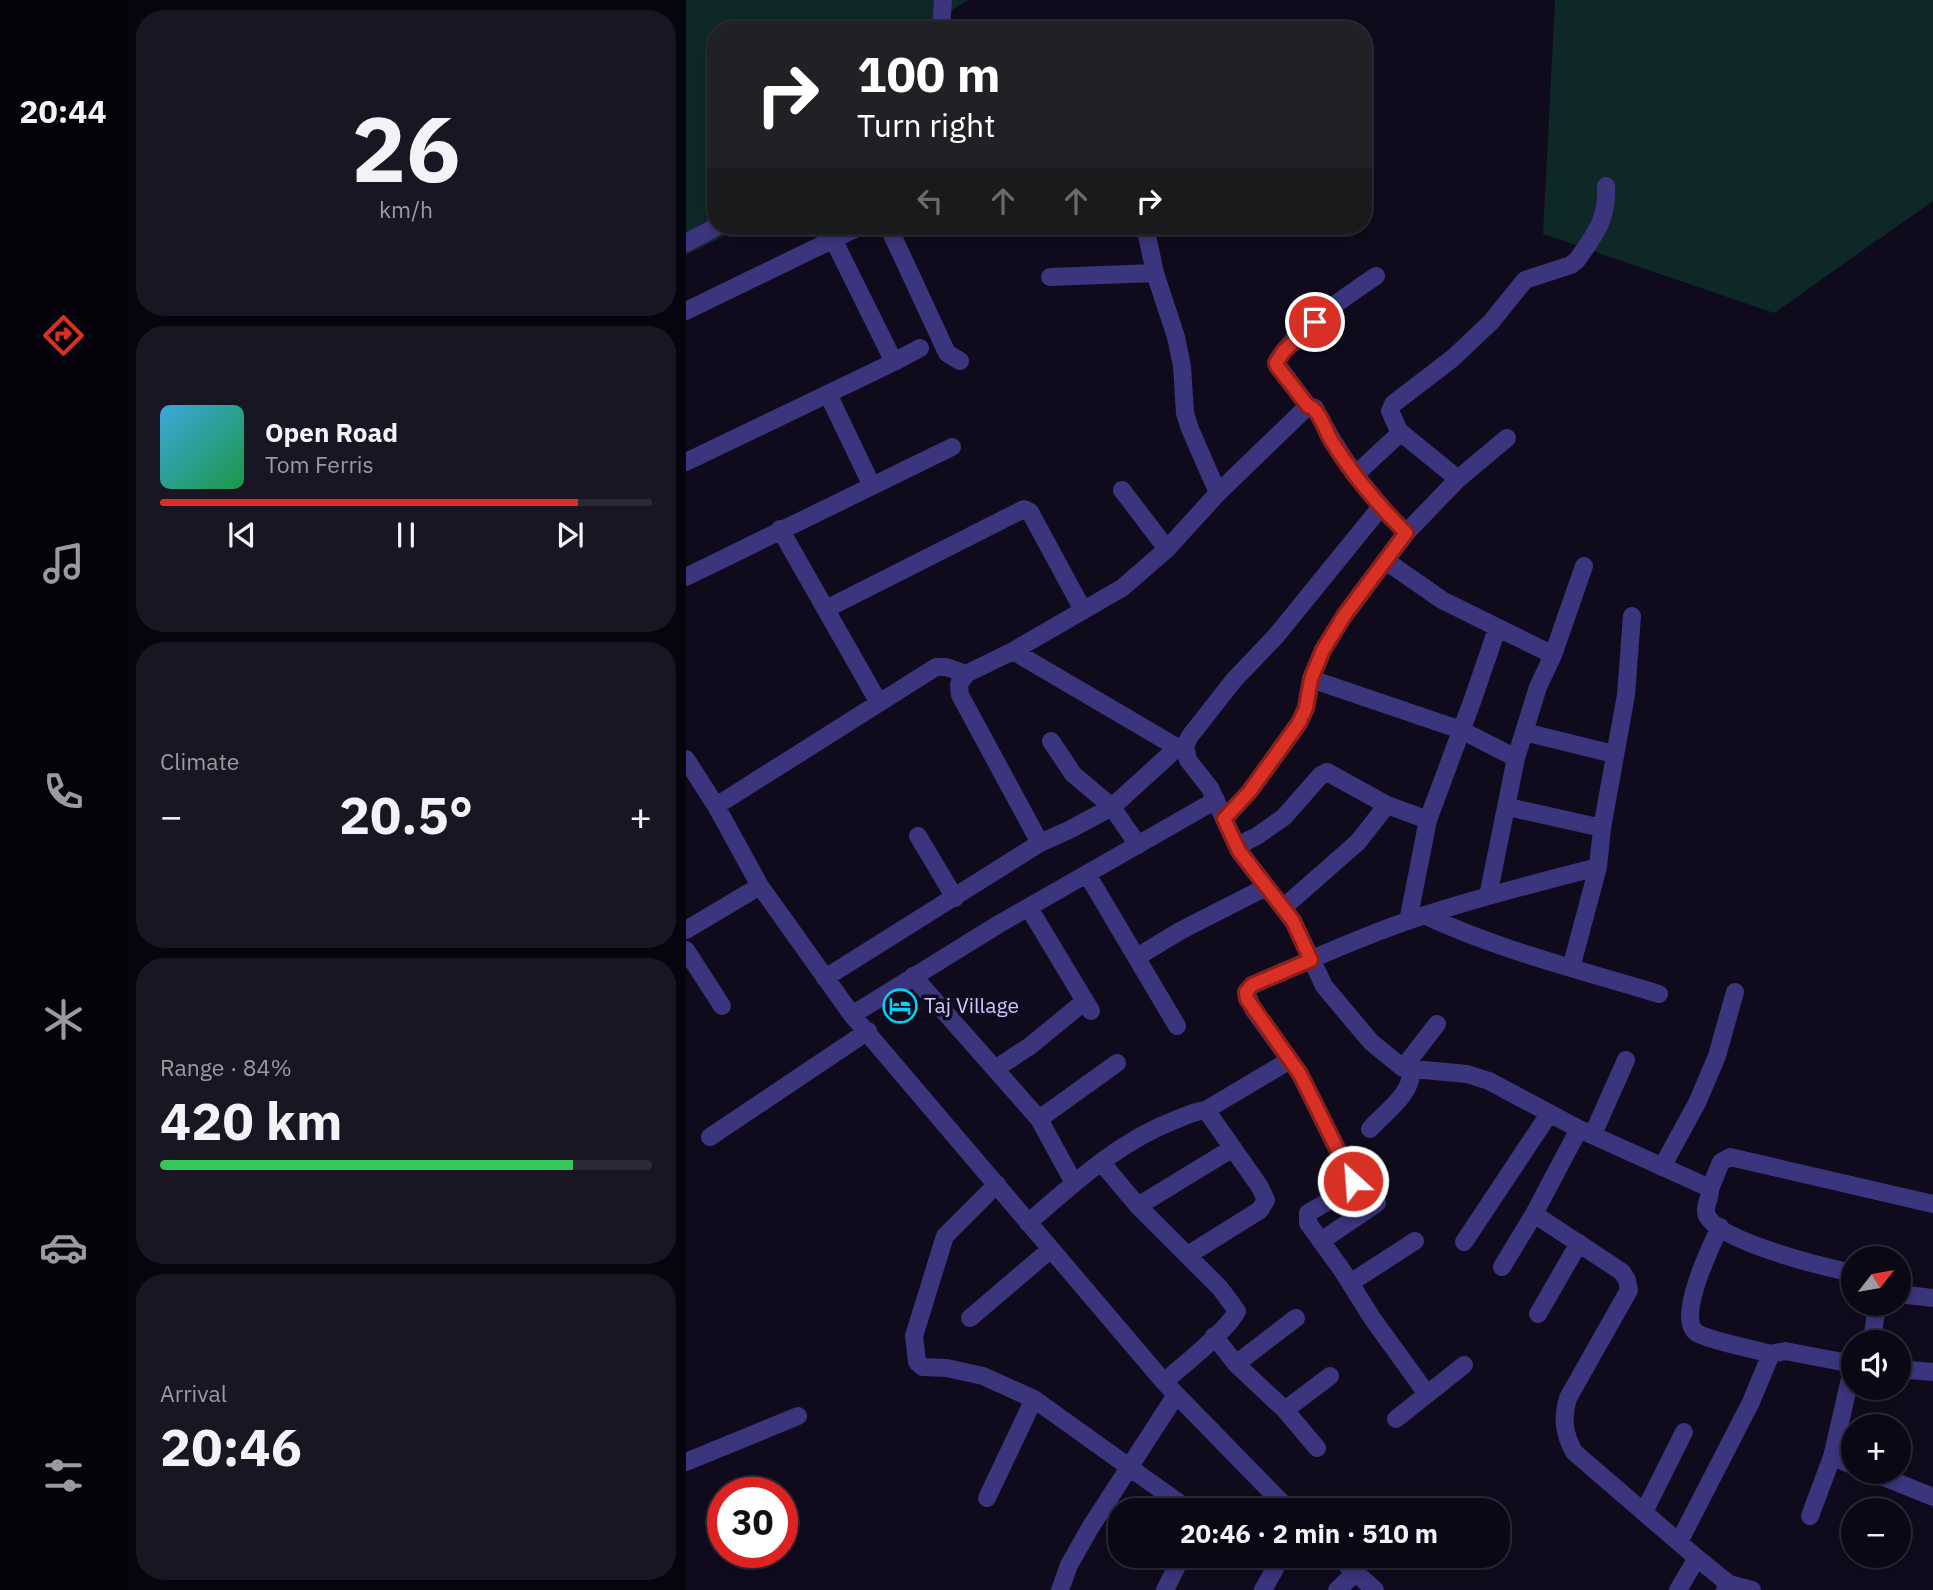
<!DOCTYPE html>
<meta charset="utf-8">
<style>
:root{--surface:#0b0816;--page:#191623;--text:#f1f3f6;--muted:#9a9aa1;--line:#2b2935;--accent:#d93025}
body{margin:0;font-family:"IBM Plex Sans",sans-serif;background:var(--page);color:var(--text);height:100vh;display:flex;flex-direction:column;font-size:26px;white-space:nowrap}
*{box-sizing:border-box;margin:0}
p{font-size:23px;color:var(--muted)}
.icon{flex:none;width:38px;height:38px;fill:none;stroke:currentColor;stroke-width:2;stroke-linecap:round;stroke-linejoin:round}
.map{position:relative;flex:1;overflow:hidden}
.panel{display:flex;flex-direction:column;gap:10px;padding:10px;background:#06040c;width:560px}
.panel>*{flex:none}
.hud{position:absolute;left:21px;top:21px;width:665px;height:214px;border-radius:28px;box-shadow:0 4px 10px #0003,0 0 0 2px var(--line);background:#202124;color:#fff;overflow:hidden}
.needle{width:46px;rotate:59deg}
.fabs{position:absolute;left:1155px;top:1246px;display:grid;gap:14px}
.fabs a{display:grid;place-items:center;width:70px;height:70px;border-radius:50%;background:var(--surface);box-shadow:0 4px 10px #0003,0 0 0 2px var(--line);font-size:35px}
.speed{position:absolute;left:21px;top:1477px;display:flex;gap:14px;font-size:35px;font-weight:700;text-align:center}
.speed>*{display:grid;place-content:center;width:91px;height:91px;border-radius:50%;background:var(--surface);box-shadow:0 4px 10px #0003,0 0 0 2px var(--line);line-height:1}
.speed .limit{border:10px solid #d22;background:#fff;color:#111}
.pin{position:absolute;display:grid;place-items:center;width:60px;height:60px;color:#fff;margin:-30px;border:4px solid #fff;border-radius:50%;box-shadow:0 2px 7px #0007}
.me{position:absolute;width:77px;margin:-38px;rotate:334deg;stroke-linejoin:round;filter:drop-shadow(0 0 5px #0008)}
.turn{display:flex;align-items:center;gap:24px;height:147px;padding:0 35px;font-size:32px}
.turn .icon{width:91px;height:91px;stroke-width:2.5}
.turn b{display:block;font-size:49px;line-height:60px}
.lanes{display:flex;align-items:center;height:66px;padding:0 35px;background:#0003;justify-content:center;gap:35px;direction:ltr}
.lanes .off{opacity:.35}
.big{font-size:52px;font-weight:700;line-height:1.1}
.panel .tile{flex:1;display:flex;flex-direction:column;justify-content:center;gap:10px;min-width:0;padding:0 24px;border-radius:28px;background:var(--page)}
.panel .dial{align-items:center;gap:0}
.dial b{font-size:91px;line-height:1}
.song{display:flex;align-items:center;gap:21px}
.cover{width:84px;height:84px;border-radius:10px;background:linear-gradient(135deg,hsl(200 70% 55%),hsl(140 70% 35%))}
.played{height:7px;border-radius:4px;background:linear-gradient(90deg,var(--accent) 85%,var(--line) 85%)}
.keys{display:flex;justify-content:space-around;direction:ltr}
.heat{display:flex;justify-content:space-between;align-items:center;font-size:38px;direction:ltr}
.charge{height:10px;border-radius:5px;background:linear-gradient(90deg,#34c759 84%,var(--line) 0)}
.trip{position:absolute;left:422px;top:1498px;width:402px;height:70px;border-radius:28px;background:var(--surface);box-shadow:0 4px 10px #0003,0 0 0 2px var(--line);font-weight:700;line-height:70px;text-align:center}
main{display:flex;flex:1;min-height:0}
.menu{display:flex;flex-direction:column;width:126px;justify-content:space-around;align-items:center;background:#040309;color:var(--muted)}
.menu .icon{width:49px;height:49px}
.menu .on{color:var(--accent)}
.menu b{font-size:32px;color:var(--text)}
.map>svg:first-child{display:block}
</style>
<main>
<nav class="menu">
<b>20:44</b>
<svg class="icon on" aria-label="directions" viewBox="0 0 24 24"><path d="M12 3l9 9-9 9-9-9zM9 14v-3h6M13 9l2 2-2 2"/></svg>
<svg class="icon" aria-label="music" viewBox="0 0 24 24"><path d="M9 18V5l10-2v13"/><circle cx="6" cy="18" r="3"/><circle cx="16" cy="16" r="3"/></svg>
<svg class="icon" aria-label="phone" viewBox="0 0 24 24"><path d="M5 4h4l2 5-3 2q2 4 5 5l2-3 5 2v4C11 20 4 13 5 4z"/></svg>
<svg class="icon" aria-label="climate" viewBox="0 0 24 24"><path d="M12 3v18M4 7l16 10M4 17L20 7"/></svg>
<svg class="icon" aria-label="car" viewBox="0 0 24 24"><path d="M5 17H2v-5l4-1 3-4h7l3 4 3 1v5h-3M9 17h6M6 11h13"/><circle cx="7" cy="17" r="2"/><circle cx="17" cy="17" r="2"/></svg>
<svg class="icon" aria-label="filters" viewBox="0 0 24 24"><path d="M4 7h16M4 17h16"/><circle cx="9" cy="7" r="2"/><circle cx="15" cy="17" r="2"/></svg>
</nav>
<section class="panel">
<div class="tile dial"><b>26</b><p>km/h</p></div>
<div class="tile">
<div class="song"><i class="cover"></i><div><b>Open Road</b><p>Tom Ferris</p></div></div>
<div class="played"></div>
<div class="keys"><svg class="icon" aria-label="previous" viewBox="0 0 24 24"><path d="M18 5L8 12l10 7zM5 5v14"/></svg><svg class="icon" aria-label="pause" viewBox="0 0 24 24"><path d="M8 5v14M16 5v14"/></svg><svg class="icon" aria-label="next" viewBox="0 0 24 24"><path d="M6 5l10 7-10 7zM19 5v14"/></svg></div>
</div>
<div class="tile"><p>Climate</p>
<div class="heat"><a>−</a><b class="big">20.5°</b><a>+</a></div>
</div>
<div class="tile"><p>Range · 84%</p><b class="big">420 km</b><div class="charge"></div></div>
<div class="tile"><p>Arrival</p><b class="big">20:46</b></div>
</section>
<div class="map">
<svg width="1247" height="1590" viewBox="0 0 1247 1590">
<rect width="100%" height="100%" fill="#0f0b1d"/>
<path fill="#0e2727" d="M 0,0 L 282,0 L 255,17 L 251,30 L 30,30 L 30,226 L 58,226 L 0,255 Z
M 869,0 L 1247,0 L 1247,201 L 1088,313 L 857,234 Z"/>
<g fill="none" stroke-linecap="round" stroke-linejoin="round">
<path stroke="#3a357d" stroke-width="18" d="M 255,30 L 257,0
M 202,226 L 261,353 L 274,361
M 459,226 L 469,273 L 490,337 L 496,366 L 499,413 L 504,429 L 532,493
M 147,239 L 208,362
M 0,243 L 32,226
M 690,276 C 663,294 604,334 590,363 L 622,406 L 629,408 C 652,455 683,496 720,533
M 364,277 L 469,273
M 0,311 L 175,226
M 142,394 L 186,486
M 713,431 L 772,479
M 0,462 L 208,362 L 234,348
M 669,475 L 712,435 L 713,431 L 704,411 L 707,404 L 767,358 L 805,322 L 839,280 L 885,265 L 891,260 C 909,235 922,218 920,186
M 436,490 L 481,549
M 694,508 L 590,636 L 548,680 L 504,736 L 499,746 L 502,760 L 524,788 L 553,851 L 607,921 L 638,986 L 685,1042 L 717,1068 L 781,1074 L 803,1081 L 893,1129 L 1019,1186 L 1024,1189 C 1025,1198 1017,1207 1021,1216 C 1035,1242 1138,1267 1167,1273
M 94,529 L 193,703
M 700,561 L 756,600 L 867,655
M 0,577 L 266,447
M 140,609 L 338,509 L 344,512 L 397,610
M 327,651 L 499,752
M 625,679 L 775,730 L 830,758
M 838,732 L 928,754
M 365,741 L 387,774 L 426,807 L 452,845
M 0,759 L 30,806 L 74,886 L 166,1015 L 478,1382 L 603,1510
M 30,806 L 250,667 L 260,667 L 280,674
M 822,807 L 916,828
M 538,819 L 564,791 L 613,723 L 620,708 L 625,679 L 637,650 L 658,616 L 720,533 L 772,479 L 821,438
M 232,836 L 269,898
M 354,843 L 274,695 L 273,684 L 280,674 L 327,651 L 436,588 L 481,549 L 532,493 L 622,406
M 551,846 L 571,836 L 598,817 L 635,775 L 641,772 L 701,805 L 742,820
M 401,874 L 491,1026
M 802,896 L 830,758 L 852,687 L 867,655 L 898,566
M 598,907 L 672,842 L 701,805
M 343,908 L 405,1011
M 738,915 C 813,950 894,970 973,994
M 722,921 L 742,820 L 787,699 L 811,629
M 0,930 L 74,886
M 0,950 L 36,1006
M 451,957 L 494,931 L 580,887
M 885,968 L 912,867 L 916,828 L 940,695 L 946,616
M 227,976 L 353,1119 L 388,1183
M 139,978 L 354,843 L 383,830 L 426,807 L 492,747
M 166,1015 L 313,924 L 530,800
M 717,1068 L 751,1024
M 309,1069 L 344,1046 L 399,1001
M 520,1110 L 604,1060
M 353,1119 L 431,1063
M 684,1129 C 699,1112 727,1094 725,1070
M 907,1134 L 940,1060
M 24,1137 L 182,1031
M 415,1162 L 452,1206 L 534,1288 L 551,1311 C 542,1330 496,1366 478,1382
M 976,1167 L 1011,1103 L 1031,1056 L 1049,992
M 311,1184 L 259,1236 L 228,1336 L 231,1362 L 237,1367 L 261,1368 L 297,1376 L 348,1399 L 503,1510
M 1024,1189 L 1035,1162 L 1044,1157 L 1247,1204
M 452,1206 L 547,1148
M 848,1214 L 936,1272 L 941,1280 L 943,1290 L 882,1398 C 876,1418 878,1434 888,1452 L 1011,1558
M 342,1223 C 387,1184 432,1142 489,1120 C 499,1116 509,1111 520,1110 L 574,1187 L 580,1200 L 574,1210 L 502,1255
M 1034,1227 C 1025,1246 989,1320 1011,1333 C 1024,1341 1068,1349 1085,1354
M 635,1241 L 691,1203
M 778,1242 L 863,1114
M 816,1267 L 848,1214 L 893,1129
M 664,1283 L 729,1241
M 1213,1294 L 1247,1298
M 852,1314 L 893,1243
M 284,1318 L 365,1249
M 528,1336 L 550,1364 L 599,1410 L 631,1448
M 1186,1342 L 1191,1304
M 550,1364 L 610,1318
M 1213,1369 L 1247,1372
M 741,1394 L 686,1318 L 656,1270 L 622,1223 L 622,1213 L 660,1191 L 667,1181 L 614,1074 L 567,1009 L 560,992 L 566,985 C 622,961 678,935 736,916 C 794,897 853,882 912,867
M 599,1410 L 644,1376
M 710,1419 L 778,1365
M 1146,1457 L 1167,1465
M 0,1462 L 112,1416
M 1185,1472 L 1247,1497
M 301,1498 L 348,1399
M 958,1512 L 998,1432
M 1124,1516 L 1146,1457 L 1167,1366
M 993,1542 L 1065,1402 L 1085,1354 L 1099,1351 L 1167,1364
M 651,1556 L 689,1590
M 1043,1584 L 1066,1590
M 374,1590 L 383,1565 L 404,1528 L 490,1395
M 479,1590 L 496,1556
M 577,1590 L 596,1556
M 651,1590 L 669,1573
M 992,1590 L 1011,1558 L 1043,1584 L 1039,1590"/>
</g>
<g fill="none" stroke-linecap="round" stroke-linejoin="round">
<defs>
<path id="route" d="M 629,322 L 597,352 L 590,363 L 591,366 L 622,406 C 633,408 639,430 645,440 C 666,474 692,505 720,533 L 658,616 L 637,650 L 625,679 L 620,708 L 613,723 L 564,791 L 538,819 L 553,851 L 607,921 L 625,960 L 566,985 L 560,992 L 561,999 L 614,1074 L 667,1181"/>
</defs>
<use href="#route" stroke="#8d1f18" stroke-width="18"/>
<use href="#route" stroke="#d93025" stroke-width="12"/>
</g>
<defs>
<symbol id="hotel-ring" viewBox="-11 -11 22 22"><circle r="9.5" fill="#0f0b1d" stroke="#00d3f2" stroke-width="1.5"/><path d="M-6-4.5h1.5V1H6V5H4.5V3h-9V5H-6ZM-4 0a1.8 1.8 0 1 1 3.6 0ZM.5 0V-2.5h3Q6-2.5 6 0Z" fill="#00d3f2"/></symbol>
</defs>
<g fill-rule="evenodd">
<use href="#hotel-ring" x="195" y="987" width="38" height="38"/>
</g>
<g text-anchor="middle" stroke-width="7" stroke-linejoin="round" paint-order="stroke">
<g font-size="21" fill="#cfc7ff" stroke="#0f0b1d" text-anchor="start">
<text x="238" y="1013">Taj Village</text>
</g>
</g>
</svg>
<div class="fabs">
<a><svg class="needle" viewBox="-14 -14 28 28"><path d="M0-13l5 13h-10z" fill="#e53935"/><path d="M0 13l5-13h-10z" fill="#9a9aa1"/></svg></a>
<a><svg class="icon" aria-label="sound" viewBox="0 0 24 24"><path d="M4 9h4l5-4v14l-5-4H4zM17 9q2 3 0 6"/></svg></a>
<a>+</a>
<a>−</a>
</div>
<div class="speed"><div class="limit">30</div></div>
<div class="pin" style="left:629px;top:322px;background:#d93025"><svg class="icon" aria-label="arrive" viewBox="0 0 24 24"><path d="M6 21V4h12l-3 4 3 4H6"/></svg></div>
<svg class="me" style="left:667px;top:1181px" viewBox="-20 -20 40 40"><circle r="17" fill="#d93025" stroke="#fff" stroke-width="3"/><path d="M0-11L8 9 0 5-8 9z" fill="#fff"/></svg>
<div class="trip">20:46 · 2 min · 510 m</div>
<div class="hud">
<div class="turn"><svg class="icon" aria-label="right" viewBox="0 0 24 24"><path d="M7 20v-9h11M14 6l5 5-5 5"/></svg><div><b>100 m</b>Turn right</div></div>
<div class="lanes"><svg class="icon off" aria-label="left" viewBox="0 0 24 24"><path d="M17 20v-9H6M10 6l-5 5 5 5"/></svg><svg class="icon off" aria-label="ahead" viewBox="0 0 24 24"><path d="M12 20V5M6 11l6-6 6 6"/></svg><svg class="icon off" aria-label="ahead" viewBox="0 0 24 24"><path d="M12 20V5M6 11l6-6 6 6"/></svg><svg class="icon" aria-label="right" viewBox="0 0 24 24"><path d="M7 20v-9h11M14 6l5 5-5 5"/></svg></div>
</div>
</div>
</main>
